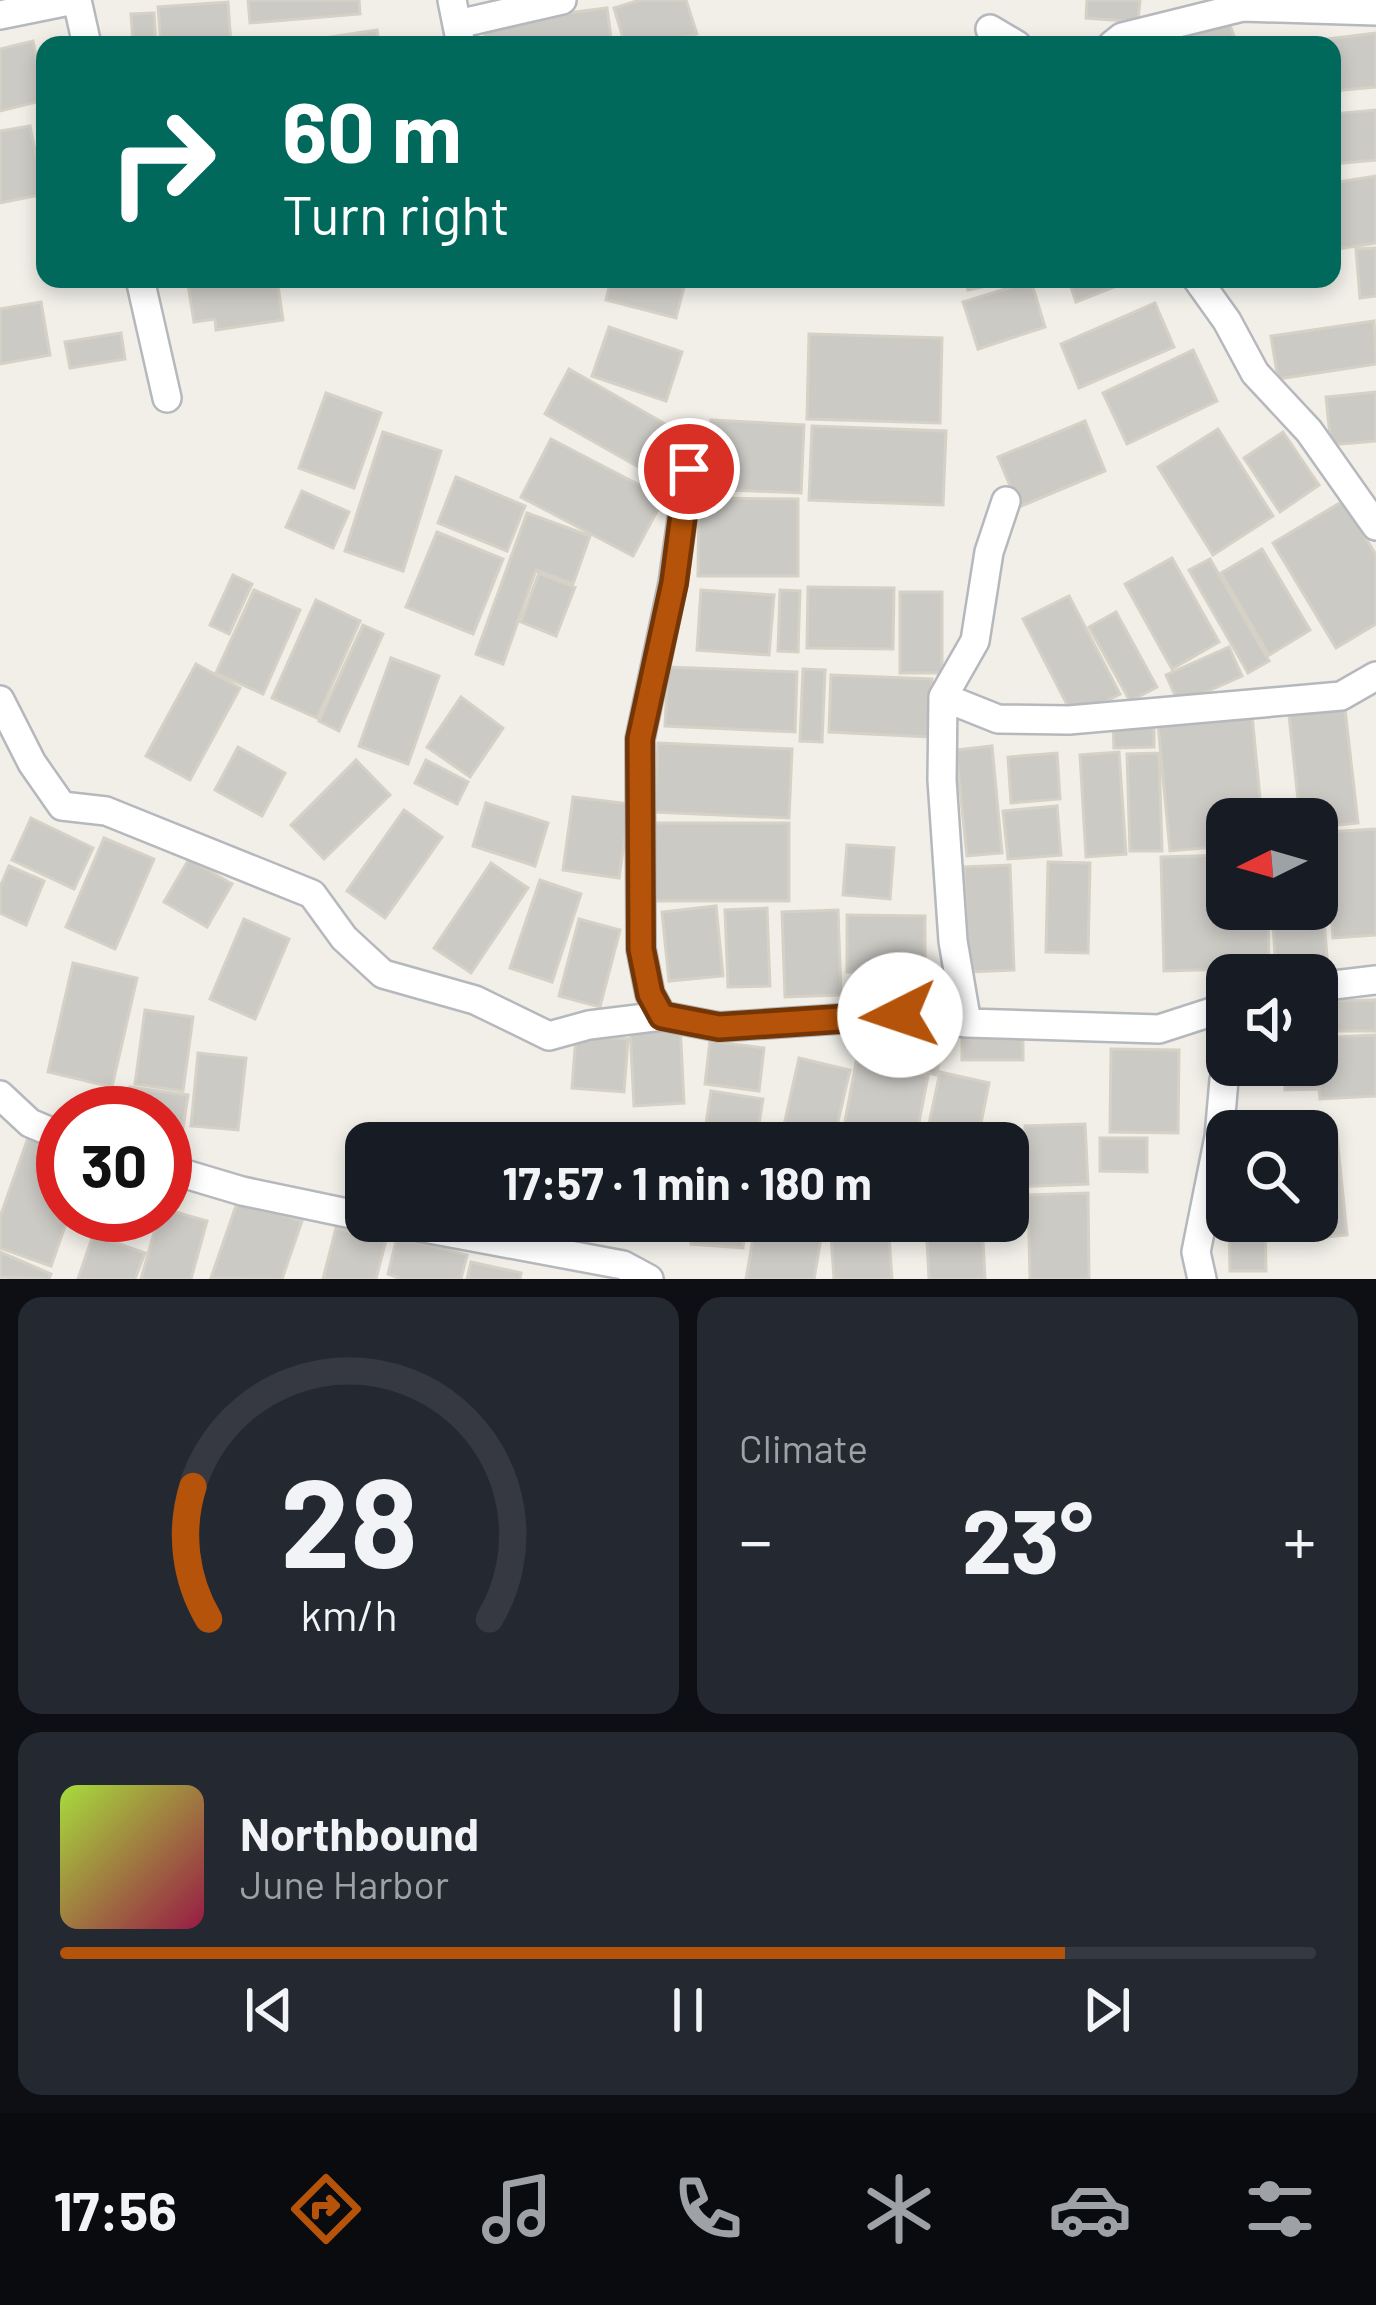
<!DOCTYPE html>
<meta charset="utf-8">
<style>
:root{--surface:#171b24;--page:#242831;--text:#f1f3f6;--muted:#9ea1a6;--line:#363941;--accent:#b45309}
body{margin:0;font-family:Barlow,sans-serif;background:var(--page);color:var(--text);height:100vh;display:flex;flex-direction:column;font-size:45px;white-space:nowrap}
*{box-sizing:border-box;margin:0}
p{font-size:39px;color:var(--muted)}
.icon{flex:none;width:66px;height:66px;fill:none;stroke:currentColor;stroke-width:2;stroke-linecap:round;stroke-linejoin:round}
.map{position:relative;height:1279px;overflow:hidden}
.drawer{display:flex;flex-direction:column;gap:18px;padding:18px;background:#0d0f14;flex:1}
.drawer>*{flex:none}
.hud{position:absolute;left:36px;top:36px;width:1305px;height:252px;border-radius:24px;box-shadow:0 6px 18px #0003;background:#00695c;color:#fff;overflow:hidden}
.needle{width:78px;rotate:265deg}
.controls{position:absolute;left:1206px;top:798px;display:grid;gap:24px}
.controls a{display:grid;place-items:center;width:132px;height:132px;border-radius:24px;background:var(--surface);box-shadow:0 6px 18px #0003;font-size:60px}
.speed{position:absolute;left:36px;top:1086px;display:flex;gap:24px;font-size:60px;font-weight:700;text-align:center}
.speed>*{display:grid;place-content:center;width:156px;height:156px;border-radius:50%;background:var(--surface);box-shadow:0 6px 18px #0003;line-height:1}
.speed .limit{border:18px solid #d22;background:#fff;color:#111}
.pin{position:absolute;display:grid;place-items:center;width:102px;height:102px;color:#fff;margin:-51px;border:6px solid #fff;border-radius:50%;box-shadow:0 3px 12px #0007}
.me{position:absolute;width:132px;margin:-66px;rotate:266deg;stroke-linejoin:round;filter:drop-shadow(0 0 9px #0008)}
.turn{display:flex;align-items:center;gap:42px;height:252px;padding:0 48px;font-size:54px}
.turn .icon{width:156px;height:156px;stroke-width:2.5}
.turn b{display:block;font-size:84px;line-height:102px}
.big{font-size:90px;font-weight:700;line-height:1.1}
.drawer .tile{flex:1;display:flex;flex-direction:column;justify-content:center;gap:18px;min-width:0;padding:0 42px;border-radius:24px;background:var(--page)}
.drawer .dial{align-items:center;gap:0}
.dial svg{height:312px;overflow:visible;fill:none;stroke:var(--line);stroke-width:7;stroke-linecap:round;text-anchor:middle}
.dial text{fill:var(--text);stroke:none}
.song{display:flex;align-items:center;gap:36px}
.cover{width:144px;height:144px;border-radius:18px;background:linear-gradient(135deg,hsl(80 70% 55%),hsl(340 70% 35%))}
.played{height:12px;border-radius:6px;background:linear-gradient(90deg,var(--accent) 80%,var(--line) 80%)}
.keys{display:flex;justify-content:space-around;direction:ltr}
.heat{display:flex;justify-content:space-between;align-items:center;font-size:66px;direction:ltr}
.drawer .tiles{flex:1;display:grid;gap:18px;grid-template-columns:1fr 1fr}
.tile:last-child{grid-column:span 2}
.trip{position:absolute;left:345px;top:1122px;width:684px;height:120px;border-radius:24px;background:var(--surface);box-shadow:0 6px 18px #0003;font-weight:700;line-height:120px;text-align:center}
.tab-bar{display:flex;height:192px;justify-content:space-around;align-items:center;background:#090b0e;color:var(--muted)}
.tab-bar .icon{width:84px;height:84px}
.tab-bar .active{color:var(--accent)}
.tab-bar b{font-size:54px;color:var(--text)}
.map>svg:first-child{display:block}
</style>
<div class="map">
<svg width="1376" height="1279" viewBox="0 0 1376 1279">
<rect width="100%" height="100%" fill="#f1efe8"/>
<path fill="#cccac5" stroke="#d6d1c6" stroke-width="3" d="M 248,0 L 359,0 L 360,14 L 250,23 Z
M 640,0 L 686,0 L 697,34 L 674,40 L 676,45 L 625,45 L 614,8 Z
M 1087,0 L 1140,0 L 1138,22 L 1086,18 Z
M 228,2 L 231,45 L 161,45 L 158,7 Z
M 607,8 L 612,45 L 486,45 L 483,24 Z
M 154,13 L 156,45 L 133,45 L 131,14 Z
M 1229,22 L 1237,45 L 1164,45 Z
M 377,30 L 379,45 L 278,45 Z
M 1376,33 L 1376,87 L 1332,91 L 1332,45 L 1278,45 Z
M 33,41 L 45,100 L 0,111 L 0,49 Z
M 1376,110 L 1376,160 L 1332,164 L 1332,114 Z
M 30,126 L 44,194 L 0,203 L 0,131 Z
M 1376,176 L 1376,243 L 1332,250 L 1332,183 Z
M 1376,248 L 1376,296 L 1360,298 L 1356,249 Z
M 187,279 L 277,279 L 283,320 L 216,330 L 215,319 L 194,322 Z
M 611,279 L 686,279 L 676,318 L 606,300 Z
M 965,279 L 1000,279 L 1001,283 L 968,290 Z
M 1068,279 L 1134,279 L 1076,302 Z
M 1031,281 L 1045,327 L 978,349 L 963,302 Z
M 41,302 L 50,355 L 0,364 L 0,309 Z
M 1155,303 L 1174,347 L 1079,388 L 1061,344 Z
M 1374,321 L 1376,364 L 1278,379 L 1271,336 Z
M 609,327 L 682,352 L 666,401 L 592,376 Z
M 121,333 L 125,359 L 70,368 L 65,342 Z
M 809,334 L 942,338 L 940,423 L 807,419 Z
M 1193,350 L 1217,401 L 1127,444 L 1103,393 Z
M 569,369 L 681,433 L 656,477 L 545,414 Z
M 1376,392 L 1376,441 L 1331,445 L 1326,397 Z
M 326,393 L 381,413 L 354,488 L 299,468 Z
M 711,420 L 804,425 L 801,493 L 708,489 Z
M 1085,421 L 1105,471 L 1019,507 L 998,457 Z
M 812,426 L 946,431 L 943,505 L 809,500 Z
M 1218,429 L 1273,516 L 1213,555 L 1158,467 Z
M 383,432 L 441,451 L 403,571 L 345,551 Z
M 1283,432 L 1319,485 L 1280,512 L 1244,458 Z
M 551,439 L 664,498 L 633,556 L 521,497 Z
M 456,477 L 525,506 L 507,551 L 438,523 Z
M 302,491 L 349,512 L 333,548 L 286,527 Z
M 699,498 L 798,499 L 798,576 L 698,576 Z
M 1343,501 L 1376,555 L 1376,624 L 1336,648 L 1273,543 Z
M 527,513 L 590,536 L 573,584 L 536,570 L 503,664 L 476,654 Z
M 437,532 L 503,559 L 473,634 L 406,607 Z
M 1262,549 L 1310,630 L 1269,655 L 1221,573 Z
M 1172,558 L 1219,642 L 1172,669 L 1125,584 Z
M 1210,559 L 1269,661 L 1248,673 L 1189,570 Z
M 539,573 L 575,587 L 556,636 L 521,622 Z
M 233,575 L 252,584 L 229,634 L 210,625 Z
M 808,587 L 894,588 L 893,649 L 807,648 Z
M 254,590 L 300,610 L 263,694 L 216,673 Z
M 701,590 L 774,595 L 769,655 L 697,650 Z
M 780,590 L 800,591 L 798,652 L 778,651 Z
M 900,592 L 942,592 L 942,673 L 900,673 Z
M 1069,596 L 1120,694 L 1074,718 L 1023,619 Z
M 316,600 L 360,621 L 317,718 L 272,698 Z
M 1116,612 L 1157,687 L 1130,701 L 1089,627 Z
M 363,625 L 383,634 L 339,731 L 319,721 Z
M 1229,647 L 1242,676 L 1179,704 L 1166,675 Z
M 391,658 L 439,676 L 408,764 L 359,746 Z
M 196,664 L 240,688 L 190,780 L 146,756 Z
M 668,667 L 797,672 L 795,732 L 665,726 Z
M 803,669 L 825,670 L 822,742 L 800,741 Z
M 831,675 L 932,679 L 930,737 L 829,732 Z
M 461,697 L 503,728 L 470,777 L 427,747 Z
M 1345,709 L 1358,823 L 1317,827 L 1317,819 L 1300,819 L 1289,715 Z
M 1252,715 L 1262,819 L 1227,819 L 1227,846 L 1170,851 L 1158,724 Z
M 1154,722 L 1154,747 L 1114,748 L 1113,723 Z
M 658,743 L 792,749 L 789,818 L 655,812 Z
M 992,746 L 1002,853 L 967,856 L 956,750 Z
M 238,747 L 285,773 L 262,816 L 215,790 Z
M 1119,752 L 1126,854 L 1086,857 L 1080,755 Z
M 1057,753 L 1060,799 L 1011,803 L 1008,757 Z
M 1159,753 L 1162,851 L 1130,851 L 1127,754 Z
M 356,760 L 390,795 L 324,859 L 291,825 Z
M 426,760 L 468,782 L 457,804 L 415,783 Z
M 573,797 L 630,804 L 619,878 L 563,870 Z
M 486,803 L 548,823 L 535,866 L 473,846 Z
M 1057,806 L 1061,855 L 1008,859 L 1003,811 Z
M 404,810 L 442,837 L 385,918 L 347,891 Z
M 31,818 L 93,848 L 74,889 L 12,860 Z
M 654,823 L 789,823 L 789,901 L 654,901 Z
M 1376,829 L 1376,935 L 1333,938 L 1326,832 Z
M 1317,836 L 1328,968 L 1276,971 L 1272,909 L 1317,909 Z
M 104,838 L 154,859 L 115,949 L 66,927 Z
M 847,845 L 894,848 L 890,899 L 843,895 Z
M 1227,855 L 1227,909 L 1268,909 L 1269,968 L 1164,971 L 1161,857 Z
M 189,859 L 232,884 L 207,927 L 164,902 Z
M 1048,862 L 1090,863 L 1088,953 L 1046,952 Z
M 491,863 L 528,888 L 471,973 L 434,948 Z
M 1010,865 L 1014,970 L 969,972 L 964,867 Z
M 9,866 L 44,881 L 26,925 L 0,913 L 0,887 Z
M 540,880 L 581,894 L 552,982 L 510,968 Z
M 716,906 L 723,976 L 669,981 L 662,912 Z
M 767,908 L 770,986 L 728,987 L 725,910 Z
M 838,910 L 841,995 L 785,997 L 782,912 Z
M 847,915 L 925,916 L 925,973 L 847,972 Z
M 244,919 L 289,939 L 255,1019 L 210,999 Z
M 579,919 L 620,930 L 600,1007 L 559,996 Z
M 73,963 L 137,978 L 112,1087 L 48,1072 Z
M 1376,1000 L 1376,1031 L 1317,1031 L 1317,1001 Z
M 145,1010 L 193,1017 L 183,1091 L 135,1084 Z
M 680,1024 L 684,1103 L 634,1106 L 630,1027 Z
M 916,1030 L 946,1038 L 936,1075 L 906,1067 Z
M 962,1032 L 1023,1032 L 1023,1060 L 962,1060 Z
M 576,1035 L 628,1039 L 624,1092 L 572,1088 Z
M 1376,1035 L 1376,1096 L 1320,1099 L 1319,1089 L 1285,1090 L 1284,1065 L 1317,1065 L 1317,1038 Z
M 710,1041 L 764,1048 L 759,1091 L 705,1084 Z
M 1111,1049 L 1179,1050 L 1178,1133 L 1110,1132 Z
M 198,1053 L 246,1058 L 238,1130 L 191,1126 Z
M 799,1058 L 850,1070 L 833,1143 L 780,1143 Z
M 856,1062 L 928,1076 L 915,1143 L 841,1143 Z
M 940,1072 L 989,1083 L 977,1143 L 925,1143 Z
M 130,1087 L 188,1095 L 183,1128 L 165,1126 L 165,1113 L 126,1113 Z
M 711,1091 L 763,1099 L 756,1143 L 703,1143 Z
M 1085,1124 L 1088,1184 L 1008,1187 L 1005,1139 L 1025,1138 L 1025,1126 Z
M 1336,1127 L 1347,1235 L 1294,1240 L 1292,1221 L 1317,1221 L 1317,1131 L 1299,1131 Z
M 634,1128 L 694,1140 L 693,1143 L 631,1143 Z
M 536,1132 L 593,1137 L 592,1143 L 535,1143 Z
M 28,1138 L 63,1150 L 63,1215 L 69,1215 L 51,1266 L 0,1248 L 0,1217 Z
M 1100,1138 L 1147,1138 L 1147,1172 L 1100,1171 Z
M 1088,1193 L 1089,1279 L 1030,1279 L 1028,1195 Z
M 238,1200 L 302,1221 L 282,1279 L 211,1278 Z
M 165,1209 L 207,1221 L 191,1279 L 141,1279 L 159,1215 L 165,1215 Z
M 693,1221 L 746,1221 L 743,1248 L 691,1244 Z
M 756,1221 L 824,1221 L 814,1279 L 746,1279 Z
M 830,1221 L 888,1221 L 892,1279 L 834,1279 Z
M 926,1221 L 982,1221 L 985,1279 L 929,1279 Z
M 1229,1221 L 1265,1221 L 1266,1271 L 1230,1271 Z
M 336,1228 L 386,1240 L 376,1279 L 323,1279 Z
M 93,1235 L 145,1253 L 135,1279 L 78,1279 Z
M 397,1237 L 467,1255 L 461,1279 L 401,1279 L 388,1274 Z
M 0,1252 L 51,1274 L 49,1279 L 0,1277 Z
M 471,1262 L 521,1273 L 520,1279 L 467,1279 Z"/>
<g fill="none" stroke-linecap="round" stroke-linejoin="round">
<defs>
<path id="street" d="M 77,0 L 87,45
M 452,0 L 461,45
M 0,15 L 74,0
M 458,24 L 562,0
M 990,29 L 1017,45
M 1112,45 L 1122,37 L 1243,7 L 1376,11
M 140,279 L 167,398
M 1197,279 L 1227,321 L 1255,373 L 1309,431 L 1376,526
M 943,697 L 998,719 L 1069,720 L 1341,696 L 1376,676
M 0,700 L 32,763 L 62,806 L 106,811 L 312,894 L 344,938 L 383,974 L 475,1000 L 549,1036 L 589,1025 L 662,1016 L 719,1027 L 900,1015 L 967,1023 L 1159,1029 L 1227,1007
M 1317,987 L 1376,980
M 662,1016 L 650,994 L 641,949 L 640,739 L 673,583 L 689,469
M 967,1023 L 953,941 L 942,780 L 943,697 L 975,641 L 989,552 L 1006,501
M 0,1095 L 30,1123 L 63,1137
M 165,1168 L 242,1191 L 366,1217
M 387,1221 L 623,1265 L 649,1279
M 1202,1279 L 1196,1252 L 1219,1137 L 1224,1080 L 1231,1065"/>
</defs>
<use href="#street" stroke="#b5b8bc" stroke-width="32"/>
<use href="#street" stroke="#fff" stroke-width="27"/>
</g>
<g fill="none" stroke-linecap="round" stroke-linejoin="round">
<defs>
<path id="route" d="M 689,469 L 674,583 L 640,739 L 641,949 L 650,994 L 662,1016 L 719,1027 L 900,1015"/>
</defs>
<use href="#route" stroke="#753606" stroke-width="30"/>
<use href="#route" stroke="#b45309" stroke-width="21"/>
</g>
</svg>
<div class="controls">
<a><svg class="needle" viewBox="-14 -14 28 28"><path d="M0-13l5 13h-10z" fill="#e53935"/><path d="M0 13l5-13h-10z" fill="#9ea1a6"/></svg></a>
<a><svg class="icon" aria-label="sound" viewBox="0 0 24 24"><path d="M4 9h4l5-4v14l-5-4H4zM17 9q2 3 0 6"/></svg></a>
<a><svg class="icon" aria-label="search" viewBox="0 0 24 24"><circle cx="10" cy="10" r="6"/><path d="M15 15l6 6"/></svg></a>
</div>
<div class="speed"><div class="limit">30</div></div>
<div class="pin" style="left:689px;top:469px;background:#d93025"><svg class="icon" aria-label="arrive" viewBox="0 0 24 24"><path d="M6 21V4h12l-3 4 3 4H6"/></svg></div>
<svg class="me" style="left:900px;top:1015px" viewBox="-20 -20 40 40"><circle r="19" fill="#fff"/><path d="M0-13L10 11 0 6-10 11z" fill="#b45309"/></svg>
<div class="trip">17:57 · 1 min · 180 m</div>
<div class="hud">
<div class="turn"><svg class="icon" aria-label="right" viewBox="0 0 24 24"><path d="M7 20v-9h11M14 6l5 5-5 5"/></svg><div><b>60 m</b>Turn right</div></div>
</div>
</div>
<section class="drawer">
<div class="tiles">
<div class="tile dial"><svg viewBox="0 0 100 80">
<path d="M14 69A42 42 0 1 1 86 69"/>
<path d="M14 69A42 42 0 0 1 10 35" stroke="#b45309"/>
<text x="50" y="56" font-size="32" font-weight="700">28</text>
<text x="50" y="72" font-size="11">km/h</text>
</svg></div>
<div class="tile"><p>Climate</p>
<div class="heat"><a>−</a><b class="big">23°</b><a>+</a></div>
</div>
<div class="tile">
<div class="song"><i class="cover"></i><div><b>Northbound</b><p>June Harbor</p></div></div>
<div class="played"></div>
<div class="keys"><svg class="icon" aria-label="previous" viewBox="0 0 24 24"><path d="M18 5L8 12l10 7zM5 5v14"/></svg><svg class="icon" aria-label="pause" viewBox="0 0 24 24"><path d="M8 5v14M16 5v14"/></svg><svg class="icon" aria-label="next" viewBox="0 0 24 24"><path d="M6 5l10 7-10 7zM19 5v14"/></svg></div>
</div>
</div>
</section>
<nav class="tab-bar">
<b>17:56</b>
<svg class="icon active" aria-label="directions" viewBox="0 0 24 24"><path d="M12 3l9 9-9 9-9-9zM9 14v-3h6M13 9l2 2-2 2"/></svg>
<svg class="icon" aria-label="music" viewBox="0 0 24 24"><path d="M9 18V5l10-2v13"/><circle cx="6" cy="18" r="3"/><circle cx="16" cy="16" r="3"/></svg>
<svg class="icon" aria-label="phone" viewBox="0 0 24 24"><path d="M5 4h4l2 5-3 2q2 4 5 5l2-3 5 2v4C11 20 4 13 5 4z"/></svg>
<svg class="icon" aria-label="climate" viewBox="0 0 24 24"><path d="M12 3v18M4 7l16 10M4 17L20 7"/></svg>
<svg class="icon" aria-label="car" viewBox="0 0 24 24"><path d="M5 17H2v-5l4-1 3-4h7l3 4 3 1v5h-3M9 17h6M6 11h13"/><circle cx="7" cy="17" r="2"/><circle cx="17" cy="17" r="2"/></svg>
<svg class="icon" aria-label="filters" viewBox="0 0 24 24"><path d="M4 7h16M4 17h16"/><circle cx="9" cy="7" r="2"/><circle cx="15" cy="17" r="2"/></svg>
</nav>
